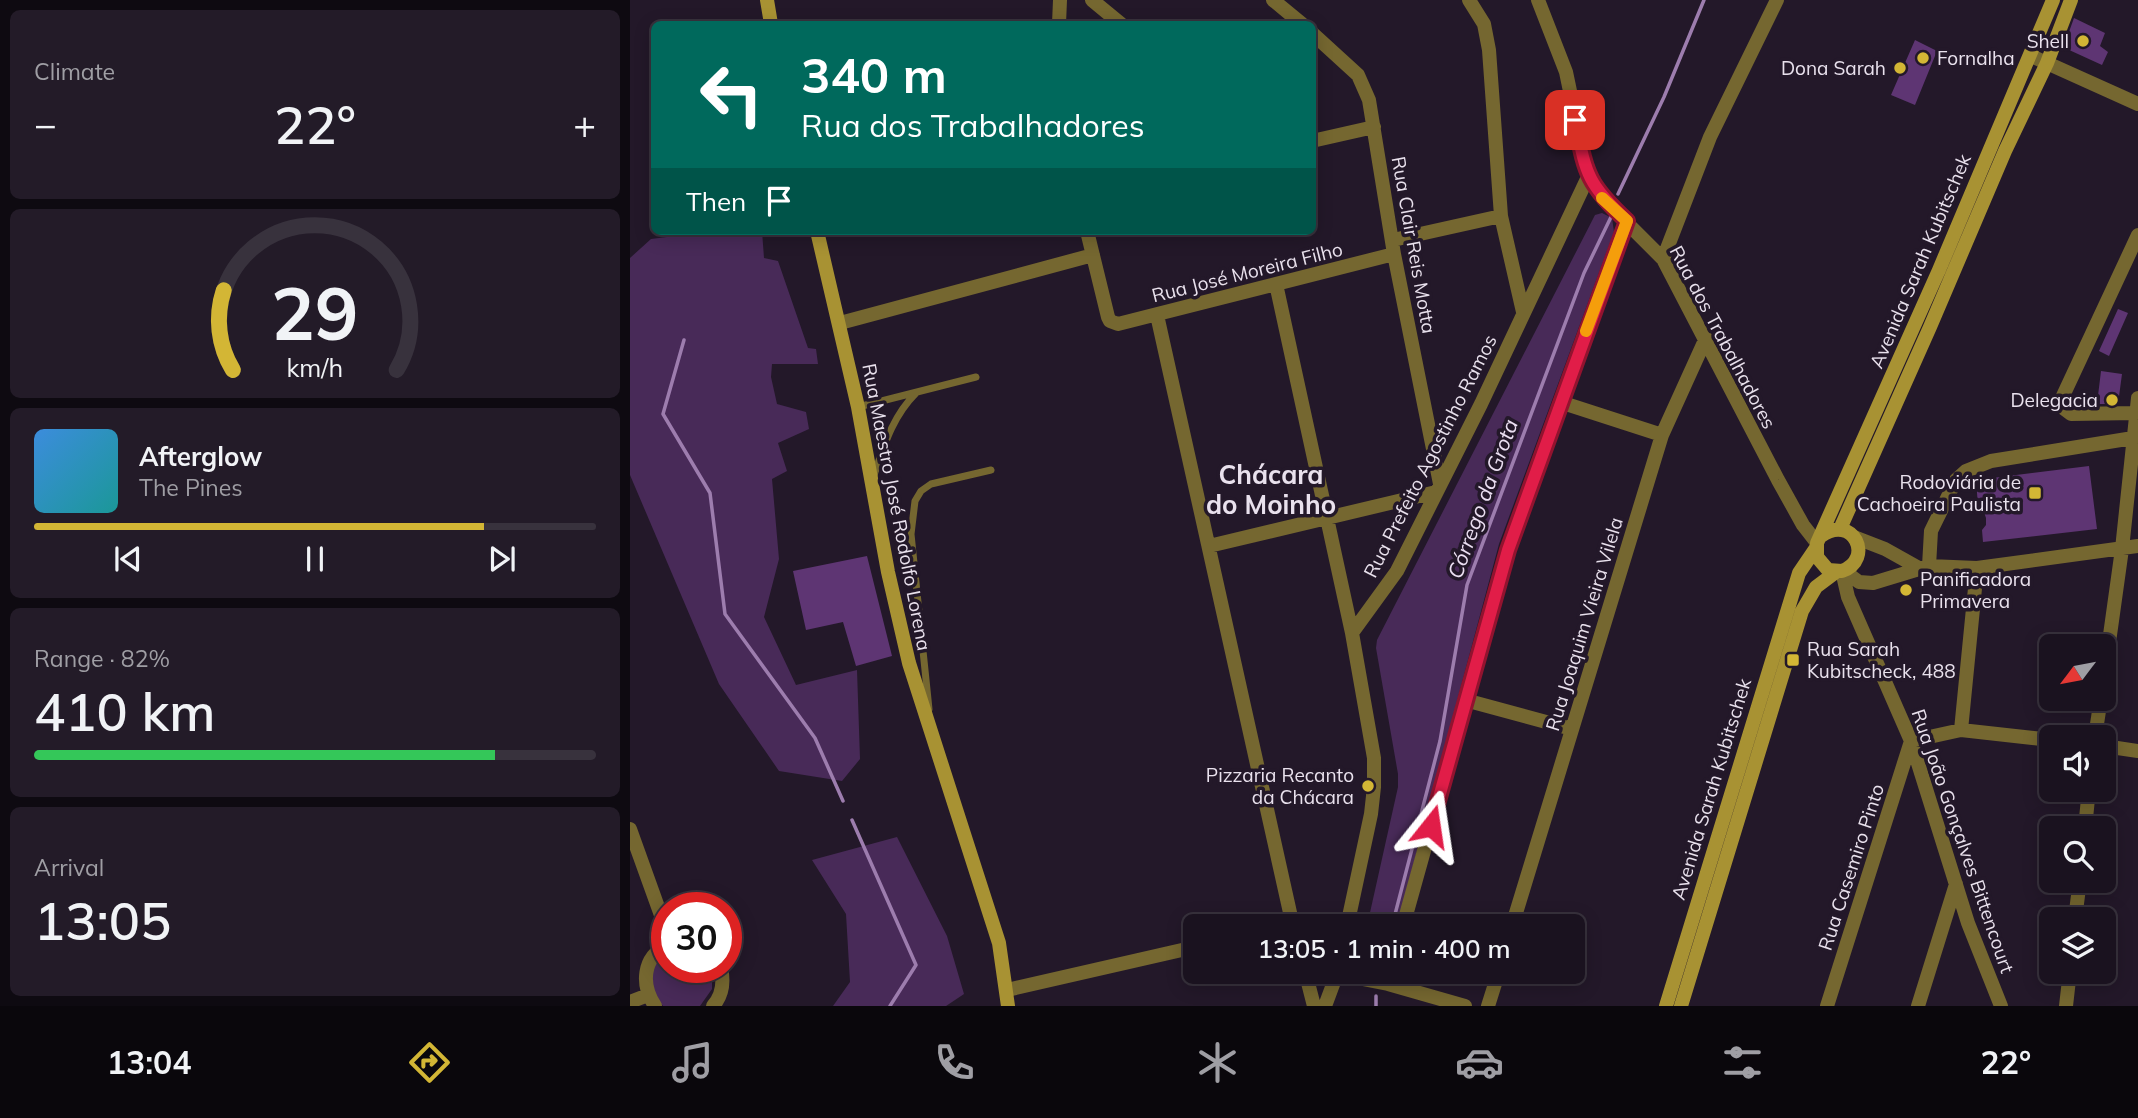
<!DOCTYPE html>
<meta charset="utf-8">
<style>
:root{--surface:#1a121f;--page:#231b28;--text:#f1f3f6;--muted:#9f9ea4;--line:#38323d;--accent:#d3b635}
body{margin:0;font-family:Mulish,sans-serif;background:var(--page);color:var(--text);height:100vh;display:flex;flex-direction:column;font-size:26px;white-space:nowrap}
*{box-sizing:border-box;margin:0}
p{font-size:23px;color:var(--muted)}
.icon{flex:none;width:38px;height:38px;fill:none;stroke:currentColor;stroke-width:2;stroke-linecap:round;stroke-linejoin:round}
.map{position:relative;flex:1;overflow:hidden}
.details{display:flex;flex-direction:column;gap:10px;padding:10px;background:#0e0a11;width:630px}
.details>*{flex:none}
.top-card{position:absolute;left:21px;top:21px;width:665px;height:214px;border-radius:10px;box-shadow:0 4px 18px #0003,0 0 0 2px var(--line);background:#00695c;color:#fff;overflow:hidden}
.needle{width:46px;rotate:238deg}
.buttons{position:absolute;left:1409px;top:634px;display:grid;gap:14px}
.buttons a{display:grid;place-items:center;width:77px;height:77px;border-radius:10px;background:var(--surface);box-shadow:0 4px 18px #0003,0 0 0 2px var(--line);font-size:35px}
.speed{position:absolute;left:21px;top:892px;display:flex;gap:14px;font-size:35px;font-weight:700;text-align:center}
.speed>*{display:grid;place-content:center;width:91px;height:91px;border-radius:50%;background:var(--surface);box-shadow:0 4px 18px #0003,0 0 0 2px var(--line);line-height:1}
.speed .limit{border:10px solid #d22;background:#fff;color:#111}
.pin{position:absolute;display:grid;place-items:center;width:60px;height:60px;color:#fff;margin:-30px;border-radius:14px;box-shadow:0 4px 10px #0006}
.me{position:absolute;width:77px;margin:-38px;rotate:15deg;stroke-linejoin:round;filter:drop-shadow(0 0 5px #0008)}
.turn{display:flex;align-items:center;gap:24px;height:147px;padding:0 35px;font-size:32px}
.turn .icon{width:91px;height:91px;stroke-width:2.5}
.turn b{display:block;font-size:49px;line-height:60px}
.then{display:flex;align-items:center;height:66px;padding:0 35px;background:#0003;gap:14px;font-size:26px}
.big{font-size:52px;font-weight:600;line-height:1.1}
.details .widget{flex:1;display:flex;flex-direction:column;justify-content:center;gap:10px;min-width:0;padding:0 24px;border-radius:10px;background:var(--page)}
.details .dial{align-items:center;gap:0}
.dial svg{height:182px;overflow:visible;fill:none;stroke:var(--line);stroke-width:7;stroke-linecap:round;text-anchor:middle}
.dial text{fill:var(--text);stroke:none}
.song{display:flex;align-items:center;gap:21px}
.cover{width:84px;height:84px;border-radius:10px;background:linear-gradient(135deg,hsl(210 70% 55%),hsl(180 70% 35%))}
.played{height:7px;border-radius:4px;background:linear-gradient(90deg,var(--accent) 80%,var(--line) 80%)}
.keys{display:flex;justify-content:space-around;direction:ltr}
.heat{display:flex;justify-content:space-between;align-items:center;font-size:38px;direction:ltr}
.charge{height:10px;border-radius:5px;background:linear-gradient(90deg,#34c759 82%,var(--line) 0)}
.trip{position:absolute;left:553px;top:914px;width:402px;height:70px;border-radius:10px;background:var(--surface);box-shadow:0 4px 18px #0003,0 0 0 2px var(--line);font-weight:600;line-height:70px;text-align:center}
.dock{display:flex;height:112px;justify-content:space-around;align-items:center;background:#0a070c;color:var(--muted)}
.dock .icon{width:49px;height:49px}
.dock .current{color:var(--accent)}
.dock b{font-size:32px;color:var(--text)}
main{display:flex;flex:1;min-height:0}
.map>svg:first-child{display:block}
</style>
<main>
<section class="details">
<div class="widget"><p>Climate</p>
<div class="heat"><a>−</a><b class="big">22°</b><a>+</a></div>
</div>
<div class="widget dial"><svg viewBox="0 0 100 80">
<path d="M14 69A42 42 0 1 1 86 69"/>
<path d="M14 69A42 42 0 0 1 10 34" stroke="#d3b635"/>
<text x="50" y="56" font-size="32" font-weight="700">29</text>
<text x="50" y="72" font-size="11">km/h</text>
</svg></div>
<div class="widget">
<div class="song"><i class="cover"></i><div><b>Afterglow</b><p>The Pines</p></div></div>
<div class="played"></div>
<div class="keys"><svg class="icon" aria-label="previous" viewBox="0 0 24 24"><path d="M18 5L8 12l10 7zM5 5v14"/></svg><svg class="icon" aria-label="pause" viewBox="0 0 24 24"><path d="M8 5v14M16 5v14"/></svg><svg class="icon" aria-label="next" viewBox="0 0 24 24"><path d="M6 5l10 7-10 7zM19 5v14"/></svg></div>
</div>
<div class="widget"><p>Range · 82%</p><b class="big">410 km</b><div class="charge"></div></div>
<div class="widget"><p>Arrival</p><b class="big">13:05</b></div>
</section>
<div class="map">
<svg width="1508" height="1006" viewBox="0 0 1508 1006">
<rect width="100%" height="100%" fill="#231829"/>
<path fill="#482a58" d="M 972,213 L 982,218 L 984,232 L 869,544 L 767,926 L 737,926 L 768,787 L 768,774 L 746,648 L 747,640 L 965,215 Z
M 84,231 L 132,231 L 134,258 L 148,261 L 178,348 L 186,349 L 188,364 L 142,364 L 141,377 L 147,404 L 176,412 L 179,429 L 148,443 L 157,471 L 142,479 L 149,559 L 134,617 L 166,685 L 227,670 L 230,759 L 212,781 L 149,771 L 89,684 L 0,475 L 0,258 L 21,239 Z
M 267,837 L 317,936 L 334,994 L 316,1006 L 203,1006 L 220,982 L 216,914 L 182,860 Z
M 37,949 L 37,968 L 82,968 L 82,989 L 70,1006 L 33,1006 L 22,994 L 22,964 Z"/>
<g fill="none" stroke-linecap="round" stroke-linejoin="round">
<path stroke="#9d7dae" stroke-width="3.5" d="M 988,194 L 1034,97 L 1074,0
M 54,340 L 33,414 L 80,493 L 95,614 L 185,738 L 213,801
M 222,820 L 286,965 L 260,1006
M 762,926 L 810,741 L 837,585 L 954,273 L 981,217
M 746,996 L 746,1006"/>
</g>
<path fill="#5e3573" d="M 1444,18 L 1475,33 L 1470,46 L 1478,52 L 1472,65 L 1437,49 L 1435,43 Z
M 1285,40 L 1307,51 L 1285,105 L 1261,95 Z
M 1488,309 L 1498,313 L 1479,356 L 1469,351 Z
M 1471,371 L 1492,374 L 1488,404 L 1467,404 Z
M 1459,466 L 1467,529 L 1353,542 L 1352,530 L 1356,525 L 1356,518 L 1353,509 L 1348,506 L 1346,480 Z
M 237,556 L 262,656 L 226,666 L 213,622 L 176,630 L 163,571 Z"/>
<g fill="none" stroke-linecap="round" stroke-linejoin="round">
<path stroke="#756730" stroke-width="7" d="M 228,407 L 346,377
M 243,478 C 254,446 262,417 286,393
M 299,709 L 281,534 L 285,501 L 291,491 L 301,484 L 361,470"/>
<path stroke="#756730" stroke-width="14" d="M 462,0 L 491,24
M 643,0 L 672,24
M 839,0 L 854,24 L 859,50 L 871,216 L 893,312
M 908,0 L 936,72 L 958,177 L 974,200 L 1033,259 L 1148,480 L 1173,525 L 1187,543
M 429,24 L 430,0
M 682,33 L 728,75 L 739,100 L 764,254 L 810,484
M 1401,56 L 1508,104
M 682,141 L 744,127
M 457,231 L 478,317 L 480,321 L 488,324 L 764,254
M 763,240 L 871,216
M 1033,259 L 1080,137 L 1147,0
M 646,284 L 722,633 L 744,758 L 744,787 L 741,814 L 717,926
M 527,315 L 663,926
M 210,323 L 463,255
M 930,402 L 1032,435
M 1506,413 L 1441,414 L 1433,408 L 1432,398 L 1508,235
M 1224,537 L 1255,549 L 1289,568
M 579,546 L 806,492
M 1299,566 L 1301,531 L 1326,480 L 1336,471 L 1361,461 L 1503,438
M 1217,569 L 1221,576 L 1229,582 L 1243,583 L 1299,566 L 1347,568 L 1508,546
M 1212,571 L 1218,597 L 1281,741 L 1338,923 L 1371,1006
M 722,633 L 767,571 L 851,404 L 958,177
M 1474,678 L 1492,549 L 1508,398
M 835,700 L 942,729
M 1331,730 L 1347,568
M 1465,737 L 1471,698
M 1281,741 L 1331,730 L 1421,740
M 1474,746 L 1508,751
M 1455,828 L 1459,789
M 0,829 L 37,932
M 1445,919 L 1450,880
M 773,926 L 878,550 L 997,221
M 882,926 L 1032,435 L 1076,338
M 675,971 L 684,1006
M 707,974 L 758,984 L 835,1006
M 377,990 L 565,947
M 0,1002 L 18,995
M 25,1006 C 11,985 12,958 37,945
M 83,1006 C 93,995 94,982 91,968
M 695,1006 L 708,971
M 858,1006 L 869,971
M 1197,1006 L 1281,741
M 1288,1006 L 1326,884
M 1436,1006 L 1440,971"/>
<path stroke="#a89233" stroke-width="14" d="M 137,0 L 141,24
M 187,231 L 228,407 L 258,572 L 279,663 L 369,943 L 378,1006
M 1210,529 L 1300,327 L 1375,151 L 1417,63 L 1441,0
M 1191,536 C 1223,513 1245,559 1212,571 L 1198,570 L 1187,557 L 1187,543 L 1309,270 L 1423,0
M 1036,1006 L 1169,573 L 1186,548
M 1051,1006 L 1172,611 L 1186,587 L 1206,572"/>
</g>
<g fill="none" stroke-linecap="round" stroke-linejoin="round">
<defs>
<path id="route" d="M 801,826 L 878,550 L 997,221 C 956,183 956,173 945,120"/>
</defs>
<use href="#route" stroke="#92132f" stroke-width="18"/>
<use href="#route" stroke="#e11d48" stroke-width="12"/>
<path stroke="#f59e0b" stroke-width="12" d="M 956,331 L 997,221 L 972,198"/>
</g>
<g fill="#d3b635" stroke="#231829" stroke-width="2.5">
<circle cx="1453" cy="41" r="7"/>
<circle cx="1293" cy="58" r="7"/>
<circle cx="1270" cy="68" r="7"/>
<circle cx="1482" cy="400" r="7"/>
<rect x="1398" y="486" width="14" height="14" rx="3.5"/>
<circle cx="1276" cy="590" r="7"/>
<rect x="1156" y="653" width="14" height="14" rx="3.5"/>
<circle cx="738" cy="786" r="7"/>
</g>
<g text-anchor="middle" stroke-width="7" stroke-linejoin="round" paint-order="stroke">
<g font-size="19" fill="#e9e1ed" stroke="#231829" text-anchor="end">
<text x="1439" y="48">Shell</text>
<text x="1307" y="65" text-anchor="start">Fornalha</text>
<text x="1256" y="75">Dona Sarah</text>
<text x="1468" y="407">Delegacia</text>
<text x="1391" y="489">Rodoviária de<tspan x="1391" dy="22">Cachoeira Paulista</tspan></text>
<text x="1290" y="586" text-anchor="start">Panificadora<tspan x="1290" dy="22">Primavera</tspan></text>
<text x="1177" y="656" text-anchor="start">Rua Sarah<tspan x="1177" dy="22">Kubitscheck, 488</tspan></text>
<text x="724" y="782">Pizzaria Recanto<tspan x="724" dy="22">da Chácara</tspan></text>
</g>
<g font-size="19" fill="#e9e1ed" stroke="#231829">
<text transform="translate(784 245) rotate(80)" y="7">Rua Clair Reis Motta</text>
<text transform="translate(1290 261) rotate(-67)" y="7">Avenida Sarah Kubitschek</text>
<text transform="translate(617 272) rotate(-14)" y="7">Rua José Moreira Filho</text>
<text transform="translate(1093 337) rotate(62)" y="7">Rua dos Trabalhadores</text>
<text transform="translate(800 456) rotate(-63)" y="7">Rua Prefeito Agostinho Ramos</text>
<text transform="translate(267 507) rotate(79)" y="7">Rua Maestro José Rodolfo Lorena</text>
<text transform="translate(954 624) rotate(-73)" y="7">Rua Joaquim Vieira Vilela</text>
<text transform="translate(1081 789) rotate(-73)" y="7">Avenida Sarah Kubitschek</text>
<text transform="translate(1333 841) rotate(71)" y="7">Rua João Gonçalves Bittencourt</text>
<text transform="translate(1221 867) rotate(-72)" y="7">Rua Casemiro Pinto</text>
</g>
<g font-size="21" font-style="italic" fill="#ebdff2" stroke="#231829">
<text transform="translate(853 499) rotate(-70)" y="7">Córrego da Grota</text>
</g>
<g font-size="26" font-weight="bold" fill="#e9e1ed" stroke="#231829">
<text x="641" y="484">Chácara<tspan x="641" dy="30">do Moinho</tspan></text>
</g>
</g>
</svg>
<div class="buttons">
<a><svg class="needle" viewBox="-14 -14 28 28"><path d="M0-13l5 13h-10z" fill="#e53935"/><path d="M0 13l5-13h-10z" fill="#9f9ea4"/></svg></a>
<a><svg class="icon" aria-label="sound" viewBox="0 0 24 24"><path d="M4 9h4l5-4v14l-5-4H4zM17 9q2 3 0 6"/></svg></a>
<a><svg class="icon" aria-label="search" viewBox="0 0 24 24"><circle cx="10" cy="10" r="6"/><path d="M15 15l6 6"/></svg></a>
<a><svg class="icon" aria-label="layers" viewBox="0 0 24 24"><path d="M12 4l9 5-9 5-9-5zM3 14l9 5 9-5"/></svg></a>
</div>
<div class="speed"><div class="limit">30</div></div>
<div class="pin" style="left:945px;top:120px;background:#d93025"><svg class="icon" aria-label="arrive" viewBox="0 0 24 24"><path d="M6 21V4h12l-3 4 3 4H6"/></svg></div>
<svg class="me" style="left:801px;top:826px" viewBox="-20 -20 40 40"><path d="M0-17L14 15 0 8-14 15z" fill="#e11d48" stroke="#fff" stroke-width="4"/></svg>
<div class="trip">13:05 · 1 min · 400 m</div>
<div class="top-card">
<div class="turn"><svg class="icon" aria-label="left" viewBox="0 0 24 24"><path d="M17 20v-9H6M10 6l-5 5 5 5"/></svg><div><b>340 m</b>Rua dos Trabalhadores</div></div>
<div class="then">Then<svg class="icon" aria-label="arrive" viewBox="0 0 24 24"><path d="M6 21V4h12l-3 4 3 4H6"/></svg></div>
</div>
</div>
</main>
<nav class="dock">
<b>13:04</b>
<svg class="icon current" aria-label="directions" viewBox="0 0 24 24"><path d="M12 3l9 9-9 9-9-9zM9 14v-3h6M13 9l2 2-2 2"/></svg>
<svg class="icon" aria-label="music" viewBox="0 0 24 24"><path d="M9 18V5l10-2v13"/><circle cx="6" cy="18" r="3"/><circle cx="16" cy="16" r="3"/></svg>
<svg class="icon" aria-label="phone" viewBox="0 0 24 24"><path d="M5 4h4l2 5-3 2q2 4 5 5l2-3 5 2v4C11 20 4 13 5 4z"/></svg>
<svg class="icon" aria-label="climate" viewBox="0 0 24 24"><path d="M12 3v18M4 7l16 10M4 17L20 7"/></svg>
<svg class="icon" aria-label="car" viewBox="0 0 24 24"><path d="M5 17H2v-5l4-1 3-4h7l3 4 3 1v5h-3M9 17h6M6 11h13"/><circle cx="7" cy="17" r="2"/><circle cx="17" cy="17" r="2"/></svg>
<svg class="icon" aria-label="filters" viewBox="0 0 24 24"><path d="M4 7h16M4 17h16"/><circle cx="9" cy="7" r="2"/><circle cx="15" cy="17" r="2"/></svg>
<b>22°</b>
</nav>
